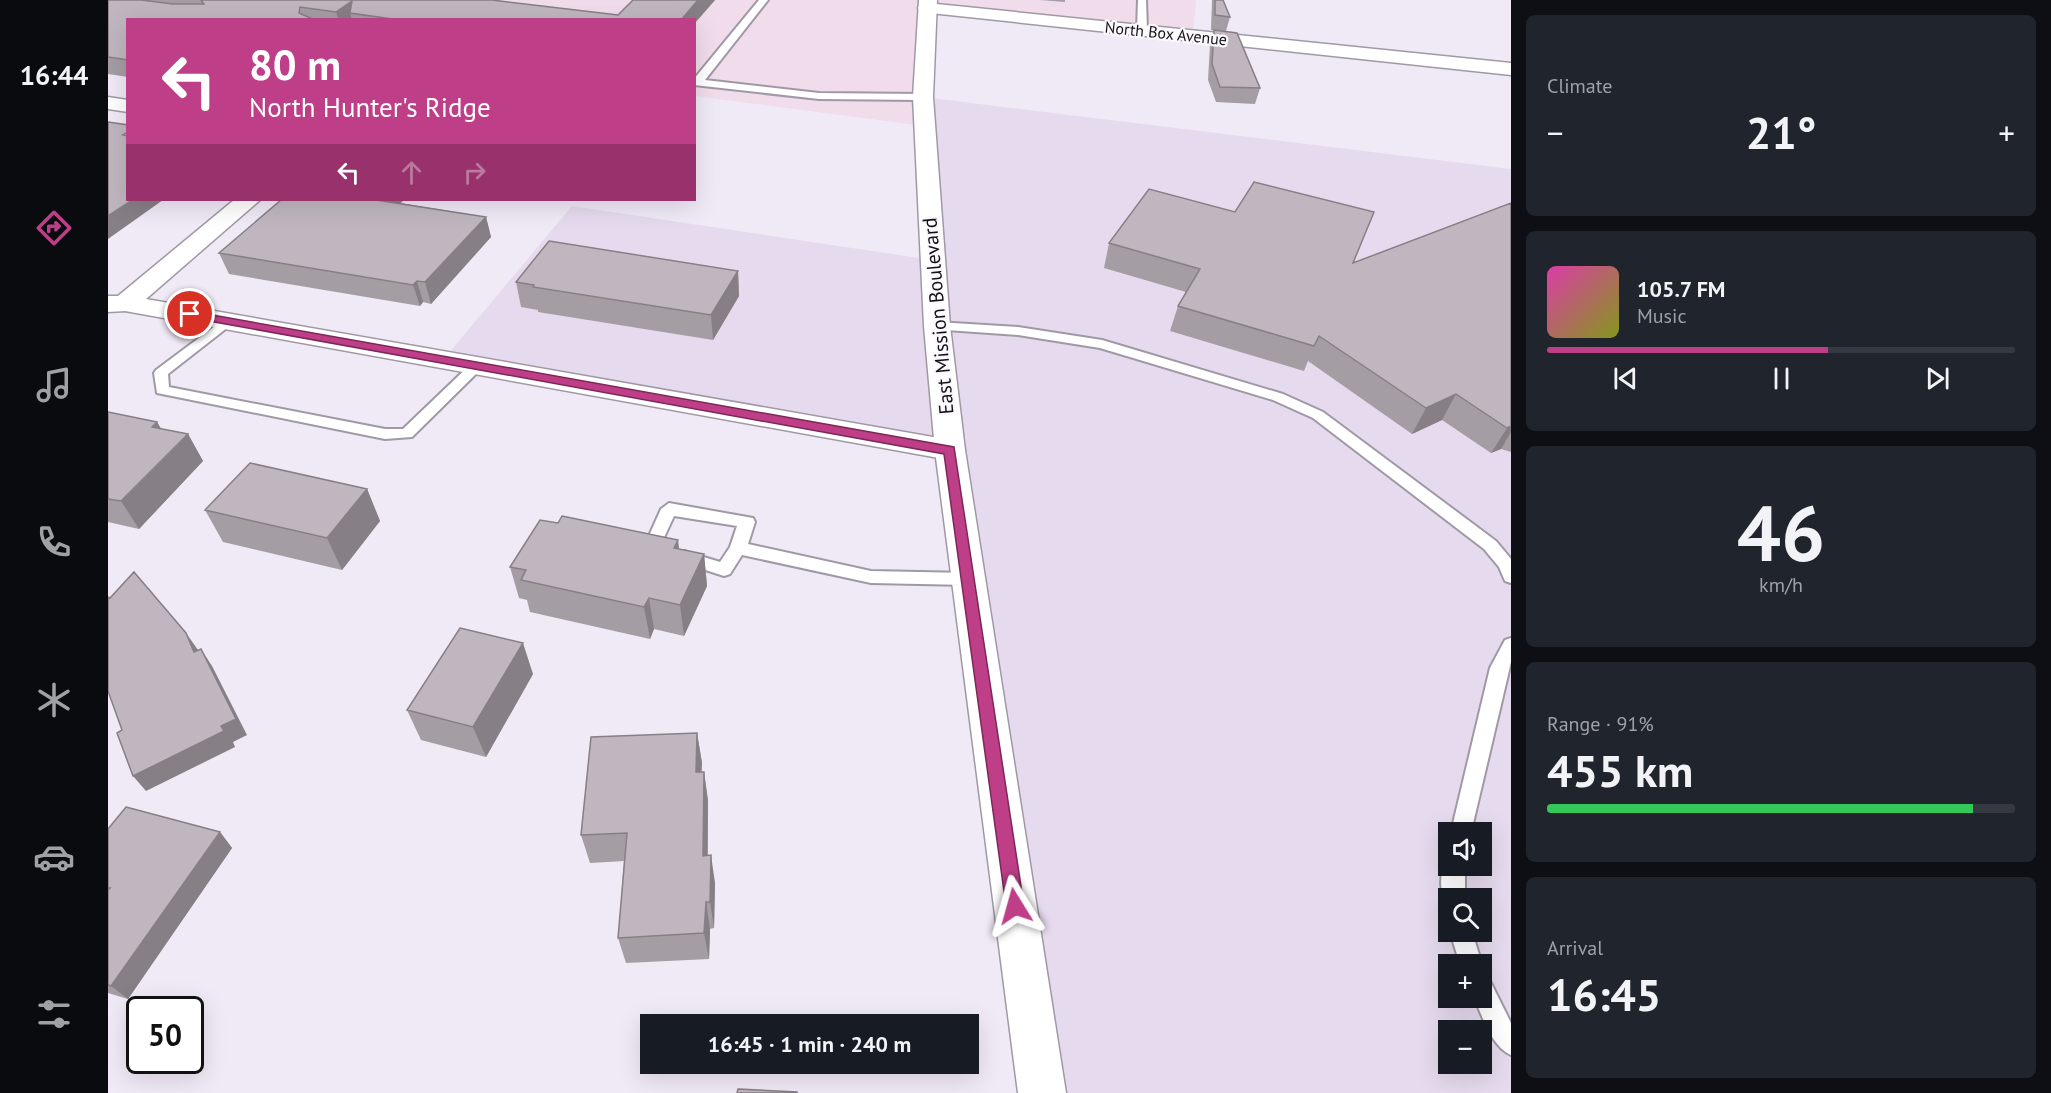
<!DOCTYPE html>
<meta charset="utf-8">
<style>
:root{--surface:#171b24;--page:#20242c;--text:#f1f3f6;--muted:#9ea1a6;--line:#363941;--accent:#be3e88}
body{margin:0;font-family:"PT Sans",sans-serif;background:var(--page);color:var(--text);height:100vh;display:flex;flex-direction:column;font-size:22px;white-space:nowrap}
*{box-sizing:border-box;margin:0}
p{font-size:20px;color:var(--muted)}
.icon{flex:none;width:33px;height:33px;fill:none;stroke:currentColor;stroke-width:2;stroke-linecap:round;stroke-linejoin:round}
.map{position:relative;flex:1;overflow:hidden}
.panel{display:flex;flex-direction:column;gap:15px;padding:15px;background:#0d0f14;width:540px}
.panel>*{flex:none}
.top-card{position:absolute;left:18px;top:18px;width:570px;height:183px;border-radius:0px;box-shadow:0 6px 24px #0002;background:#be3e88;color:#fff;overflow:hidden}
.controls{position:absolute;left:1330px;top:822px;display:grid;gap:12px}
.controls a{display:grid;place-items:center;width:54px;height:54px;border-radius:0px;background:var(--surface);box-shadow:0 6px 24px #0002;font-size:30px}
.speed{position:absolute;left:18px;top:996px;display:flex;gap:12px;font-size:30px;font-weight:700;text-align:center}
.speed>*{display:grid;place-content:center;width:78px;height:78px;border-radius:50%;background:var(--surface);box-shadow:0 6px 24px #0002;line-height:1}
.speed .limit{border:3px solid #111;border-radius:9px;background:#fff;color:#111}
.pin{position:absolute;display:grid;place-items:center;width:51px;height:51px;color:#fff;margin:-26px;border:3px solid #fff;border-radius:50%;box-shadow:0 2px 6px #0007}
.me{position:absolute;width:66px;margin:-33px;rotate:352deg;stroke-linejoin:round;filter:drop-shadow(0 0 4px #0008)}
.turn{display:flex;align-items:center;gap:21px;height:126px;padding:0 24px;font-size:27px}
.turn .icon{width:78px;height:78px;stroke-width:2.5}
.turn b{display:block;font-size:42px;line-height:51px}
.lanes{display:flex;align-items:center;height:57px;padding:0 24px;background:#0003;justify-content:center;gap:30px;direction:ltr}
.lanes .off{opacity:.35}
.big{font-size:45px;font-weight:700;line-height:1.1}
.panel .widget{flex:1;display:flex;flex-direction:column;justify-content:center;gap:9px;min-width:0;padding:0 21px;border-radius:9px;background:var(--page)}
.panel .dial{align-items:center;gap:0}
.dial b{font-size:78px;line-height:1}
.song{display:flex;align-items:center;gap:18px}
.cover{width:72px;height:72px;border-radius:9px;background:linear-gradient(135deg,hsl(320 70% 55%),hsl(70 70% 35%))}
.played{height:6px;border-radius:3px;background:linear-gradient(90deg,var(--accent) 60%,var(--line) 60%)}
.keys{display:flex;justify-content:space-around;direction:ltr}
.heat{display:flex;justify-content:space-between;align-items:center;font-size:33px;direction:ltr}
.charge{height:9px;border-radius:4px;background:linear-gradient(90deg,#34c759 91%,var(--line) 0)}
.trip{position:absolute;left:532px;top:1014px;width:339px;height:60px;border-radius:0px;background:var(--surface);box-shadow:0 6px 24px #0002;font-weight:700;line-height:60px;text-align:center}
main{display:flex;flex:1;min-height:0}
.tabs{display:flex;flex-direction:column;width:108px;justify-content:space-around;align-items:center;background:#090b0e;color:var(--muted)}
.tabs .icon{width:42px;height:42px}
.tabs .active{color:var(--accent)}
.tabs b{font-size:27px;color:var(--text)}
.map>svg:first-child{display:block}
</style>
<main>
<nav class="tabs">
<b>16:44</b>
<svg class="icon active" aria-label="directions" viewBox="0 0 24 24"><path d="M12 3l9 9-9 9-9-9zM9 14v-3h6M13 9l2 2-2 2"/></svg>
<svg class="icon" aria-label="music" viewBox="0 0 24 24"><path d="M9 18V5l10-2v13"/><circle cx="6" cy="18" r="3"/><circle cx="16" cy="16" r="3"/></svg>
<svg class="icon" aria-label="phone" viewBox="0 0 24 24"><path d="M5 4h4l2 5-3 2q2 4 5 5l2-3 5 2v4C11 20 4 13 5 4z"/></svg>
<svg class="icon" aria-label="climate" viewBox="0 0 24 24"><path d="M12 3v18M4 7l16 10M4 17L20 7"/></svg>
<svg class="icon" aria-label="car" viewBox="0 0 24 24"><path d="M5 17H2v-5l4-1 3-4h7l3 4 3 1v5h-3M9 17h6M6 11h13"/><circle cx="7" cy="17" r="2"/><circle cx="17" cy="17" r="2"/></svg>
<svg class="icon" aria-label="filters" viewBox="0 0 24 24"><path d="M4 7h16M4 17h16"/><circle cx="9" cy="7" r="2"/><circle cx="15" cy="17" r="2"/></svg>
</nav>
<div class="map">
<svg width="1403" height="1093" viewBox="0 0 1403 1093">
<rect width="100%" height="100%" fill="#f0e9f6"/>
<path fill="#f0dceb" d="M 0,0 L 1088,0 L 1085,35 L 820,8 L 817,126 L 587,96 L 586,20 L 20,20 Z"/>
<path fill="#e6dbee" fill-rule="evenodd" d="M 815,97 L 1403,169 L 1403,1093 L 934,1093 L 842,451 L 335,360 L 464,206 L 824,260 ZM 1341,832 L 1374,832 L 1374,866 L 1341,866 ZM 1341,898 L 1374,898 L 1374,932 L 1341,932 ZM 1341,964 L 1374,964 L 1374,998 L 1341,998 ZM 1341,1030 L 1374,1030 L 1374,1064 L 1341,1064 Z"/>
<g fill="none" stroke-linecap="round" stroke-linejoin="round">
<defs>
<path id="lane" d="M 651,0 L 660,0 L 597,80 L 711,93 L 815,94 L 820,97 L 815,100 L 711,99 L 586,85 L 586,79 Z
M 1030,0 L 1038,0 L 1039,30 L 1034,33 L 1029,30 Z
M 119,317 L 126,321 L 124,324 L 60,374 L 61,387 L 277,429 L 295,429 L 364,363 L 369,362 L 376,366 L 304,437 L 277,439 L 49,393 L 46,373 L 48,370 Z
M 829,322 L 910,327 L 994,340 L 1175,394 L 1215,412 L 1388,541 L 1403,559 L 1403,583 L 1397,581 L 1391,567 L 1376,549 L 1205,418 L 1165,400 L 992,348 L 910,335 L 824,329 L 824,323 Z
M 561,503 L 645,518 L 647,522 L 640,544 L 763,571 L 860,573 L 866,574 L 868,579 L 866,584 L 860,585 L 763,583 L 634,555 L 622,574 L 616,576 L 570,561 L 568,557 L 576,551 L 612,562 L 622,547 L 629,526 L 566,516 L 553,544 L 559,550 L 557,554 C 549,557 540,554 536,547 L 553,509 Z
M 1403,638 L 1403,662 L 1363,832 L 1343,832 L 1382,668 L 1397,640 Z
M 1341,858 L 1341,866 L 1357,866 L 1357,898 L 1341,898 L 1341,906 C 1330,896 1331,868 1341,858 Z
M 1342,932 L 1364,932 L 1374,964 L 1374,965 L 1352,964 Z
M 1374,978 L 1382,981 L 1403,1023 L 1403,1055 C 1383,1046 1375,1017 1366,998 L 1374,998 Z"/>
<path id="street" d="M 819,3 L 1403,63 L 1403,75 L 813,12 L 810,8 L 813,4 Z
M 0,97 L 20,100 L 20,112 L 0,109 Z
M 126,200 L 152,200 L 38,299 L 842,440 L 853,443 L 857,450 L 853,457 L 842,460 L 17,311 L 0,312 L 0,296 L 10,296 Z"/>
<path id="secondary" d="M 811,0 L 829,0 L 825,97 L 842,326 L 857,450 L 958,1093 L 910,1093 L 827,450 L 816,326 L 805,97 Z"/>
</defs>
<use href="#lane" stroke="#a099a5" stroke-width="4"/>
<use href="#street" stroke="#a099a5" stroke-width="3"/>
<use href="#secondary" stroke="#a099a5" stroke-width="3"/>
<use href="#lane" fill="#fff" fill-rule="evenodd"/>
<use href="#street" fill="#fff" fill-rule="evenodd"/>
<use href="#secondary" fill="#fff" fill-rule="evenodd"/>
</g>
<path fill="#a59da4" d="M 0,0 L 384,0 L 510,15 L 525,0 L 607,0 L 586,24 L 586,20 L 20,20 L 20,77 L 0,74 Z
M 932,0 L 957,0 L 957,2 Z
M 1104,0 L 1115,0 L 1122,17 L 1118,31 L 1103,30 Z
M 1106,30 L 1152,88 L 1147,104 L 1108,102 L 1100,80 L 1102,45 Z
M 173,200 L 296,200 L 292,203 L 378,217 L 383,237 L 323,304 L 315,302 L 312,306 L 121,274 L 111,253 Z
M 1403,203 L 1403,452 L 1393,449 L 1383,453 L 1334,420 L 1304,434 L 1200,361 L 1196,371 L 1062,331 L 1070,306 L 1078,292 L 996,268 L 1001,243 L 1245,263 Z
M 630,271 L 631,296 L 605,340 L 430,312 L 430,310 L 413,307 L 408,282 Z
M 0,412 L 49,422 L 53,429 L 80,434 L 95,461 L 31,529 L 0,522 Z
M 259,489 L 272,521 L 234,570 L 115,542 L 97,510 Z
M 571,549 L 596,554 L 599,586 L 576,636 L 546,629 L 542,639 L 422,612 L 419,600 L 411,598 L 402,567 Z
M 425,674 L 378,757 L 313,740 L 299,710 Z
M 589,733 L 594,763 L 593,772 L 596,772 L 600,801 L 600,855 L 607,883 L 606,928 L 602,929 L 601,959 L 518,963 L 510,938 L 516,861 L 482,863 L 473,835 Z
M 0,829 L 112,832 L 124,848 L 20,999 L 0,993 Z"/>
<path fill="#867f86" d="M 590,0 L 607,0 L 586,24 L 586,20 L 573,20 Z
M 244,1 L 242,13 L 244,20 L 231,20 L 228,12 Z
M 24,200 L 55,200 L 0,239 L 0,216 Z
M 267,200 L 296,200 L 274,220 Z
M 378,217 L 383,237 L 323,304 L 317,282 Z
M 630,271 L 631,296 L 605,340 L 603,315 Z
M 309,281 L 315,302 L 312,306 L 305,285 Z
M 1348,394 L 1334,420 L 1304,434 L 1318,408 Z
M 49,422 L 65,449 L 44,427 Z
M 1403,426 L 1403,432 L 1393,449 L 1383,453 L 1399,428 Z
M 80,434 L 95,461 L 31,529 L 13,501 Z
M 259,489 L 272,521 L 234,570 L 219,538 Z
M 570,540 L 574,572 L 566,548 Z
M 596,554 L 599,586 L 576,636 L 572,605 Z
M 541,598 L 546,629 L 542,639 L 536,607 Z
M 78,633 L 90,650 L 98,669 L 86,652 Z
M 415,643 L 425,674 L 378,757 L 365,727 Z
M 93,649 L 104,666 L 139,735 L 125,742 L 127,747 L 38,791 L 25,776 L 113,726 Z
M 589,733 L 594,763 L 592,801 L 588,772 Z
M 596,772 L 600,801 L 599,883 L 595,856 Z
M 112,832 L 124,848 L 20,999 L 3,986 Z
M 603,855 L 607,883 L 606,928 L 602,902 Z
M 598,902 L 602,929 L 601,959 L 596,933 Z"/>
<path fill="#c0b6bf" stroke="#867f86" stroke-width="1.5" d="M 0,0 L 33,0 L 65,4 L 96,4 L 93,0 L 384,0 L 510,15 L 525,0 L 590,0 L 573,20 L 292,20 L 242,13 L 244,1 L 228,12 L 192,7 L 191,13 L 207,20 L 20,20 L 20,60 L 0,57 Z
M 1107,0 L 1115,0 L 1122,17 L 1107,15 Z
M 1106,30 L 1129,33 L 1152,88 L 1112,87 L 1104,64 Z
M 0,122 L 20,125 L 20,132 L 15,135 L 20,136 L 20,200 L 24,200 L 0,216 Z
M 1146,182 L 1266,212 L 1245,263 L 1403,203 L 1403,426 L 1399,428 L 1348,394 L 1318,408 L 1211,336 L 1206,346 L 1070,306 L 1092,269 L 1001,243 L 1041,189 L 1127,212 Z
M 173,200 L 268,200 L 378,217 L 317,282 L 309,281 L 305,285 L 111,253 Z
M 441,241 L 630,271 L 603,315 L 425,287 L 426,285 L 408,282 Z
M 0,412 L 49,422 L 44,427 L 80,434 L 13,501 L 0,499 Z
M 142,463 L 259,489 L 219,538 L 97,510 Z
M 454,516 L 570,540 L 566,548 L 596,554 L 572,605 L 541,598 L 536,607 L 413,580 L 418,570 L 402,567 L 432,520 L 450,523 Z
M 26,572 L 78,633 L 86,652 L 93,649 L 128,719 L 113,726 L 116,731 L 25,776 L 9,733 L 14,730 L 0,691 L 0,597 L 2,598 Z
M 352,628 L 415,643 L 365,727 L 299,710 Z
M 589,733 L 588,772 L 596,772 L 595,856 L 603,855 L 602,902 L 598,902 L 596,933 L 510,938 L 519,833 L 473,835 L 483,737 Z
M 18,807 L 112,832 L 3,986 L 0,985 L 0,890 L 2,888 L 0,888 L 0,829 Z
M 630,1089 L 689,1092 L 689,1093 L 629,1093 Z"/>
<path fill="#be3e88" stroke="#7c2858" stroke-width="1.5" d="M 82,311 L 846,447 L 916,906 L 913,912 L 907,915 L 901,912 L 898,906 L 836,454 L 79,317 L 79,312 Z"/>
<g text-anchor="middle" stroke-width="4.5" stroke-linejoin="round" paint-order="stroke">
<g font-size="16" fill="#141216" stroke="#fbf9fd">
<text transform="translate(1058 33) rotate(6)" y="6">North Box Avenue</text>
</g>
<g font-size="20" fill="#141216" stroke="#fbf9fd">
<text transform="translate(830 316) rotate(-95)" y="7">East Mission Boulevard</text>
</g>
</g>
</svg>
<div class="controls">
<a><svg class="icon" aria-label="sound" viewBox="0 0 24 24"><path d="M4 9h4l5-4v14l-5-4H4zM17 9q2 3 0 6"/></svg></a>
<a><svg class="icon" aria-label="search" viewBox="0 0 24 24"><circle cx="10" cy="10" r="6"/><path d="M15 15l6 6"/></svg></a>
<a>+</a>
<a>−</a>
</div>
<div class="speed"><div class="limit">50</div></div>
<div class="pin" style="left:82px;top:314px;background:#d93025"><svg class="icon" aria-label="arrive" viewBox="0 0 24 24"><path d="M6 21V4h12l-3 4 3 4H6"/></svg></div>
<svg class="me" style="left:907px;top:906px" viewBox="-20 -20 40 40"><path d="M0-17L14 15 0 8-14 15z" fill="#be3e88" stroke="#fff" stroke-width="4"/></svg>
<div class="trip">16:45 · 1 min · 240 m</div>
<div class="top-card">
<div class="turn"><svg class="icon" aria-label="left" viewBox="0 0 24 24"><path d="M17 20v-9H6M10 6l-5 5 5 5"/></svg><div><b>80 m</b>North Hunter's Ridge</div></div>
<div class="lanes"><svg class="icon" aria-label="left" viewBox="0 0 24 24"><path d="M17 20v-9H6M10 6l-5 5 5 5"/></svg><svg class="icon off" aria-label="ahead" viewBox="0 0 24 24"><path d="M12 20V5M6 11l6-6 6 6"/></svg><svg class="icon off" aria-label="right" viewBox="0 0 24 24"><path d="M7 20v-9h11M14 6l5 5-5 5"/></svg></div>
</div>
</div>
<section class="panel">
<div class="widget"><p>Climate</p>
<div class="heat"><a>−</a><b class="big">21°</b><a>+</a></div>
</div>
<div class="widget">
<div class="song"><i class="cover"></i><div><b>105.7 FM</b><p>Music</p></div></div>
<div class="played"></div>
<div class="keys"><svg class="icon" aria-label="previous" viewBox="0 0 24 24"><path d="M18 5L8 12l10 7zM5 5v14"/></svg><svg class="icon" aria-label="pause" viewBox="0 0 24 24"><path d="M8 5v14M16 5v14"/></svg><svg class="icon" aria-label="next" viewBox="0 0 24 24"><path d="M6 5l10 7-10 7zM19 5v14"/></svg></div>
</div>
<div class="widget dial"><b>46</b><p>km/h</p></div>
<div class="widget"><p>Range · 91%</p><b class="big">455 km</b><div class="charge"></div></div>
<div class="widget"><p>Arrival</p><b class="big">16:45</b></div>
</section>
</main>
